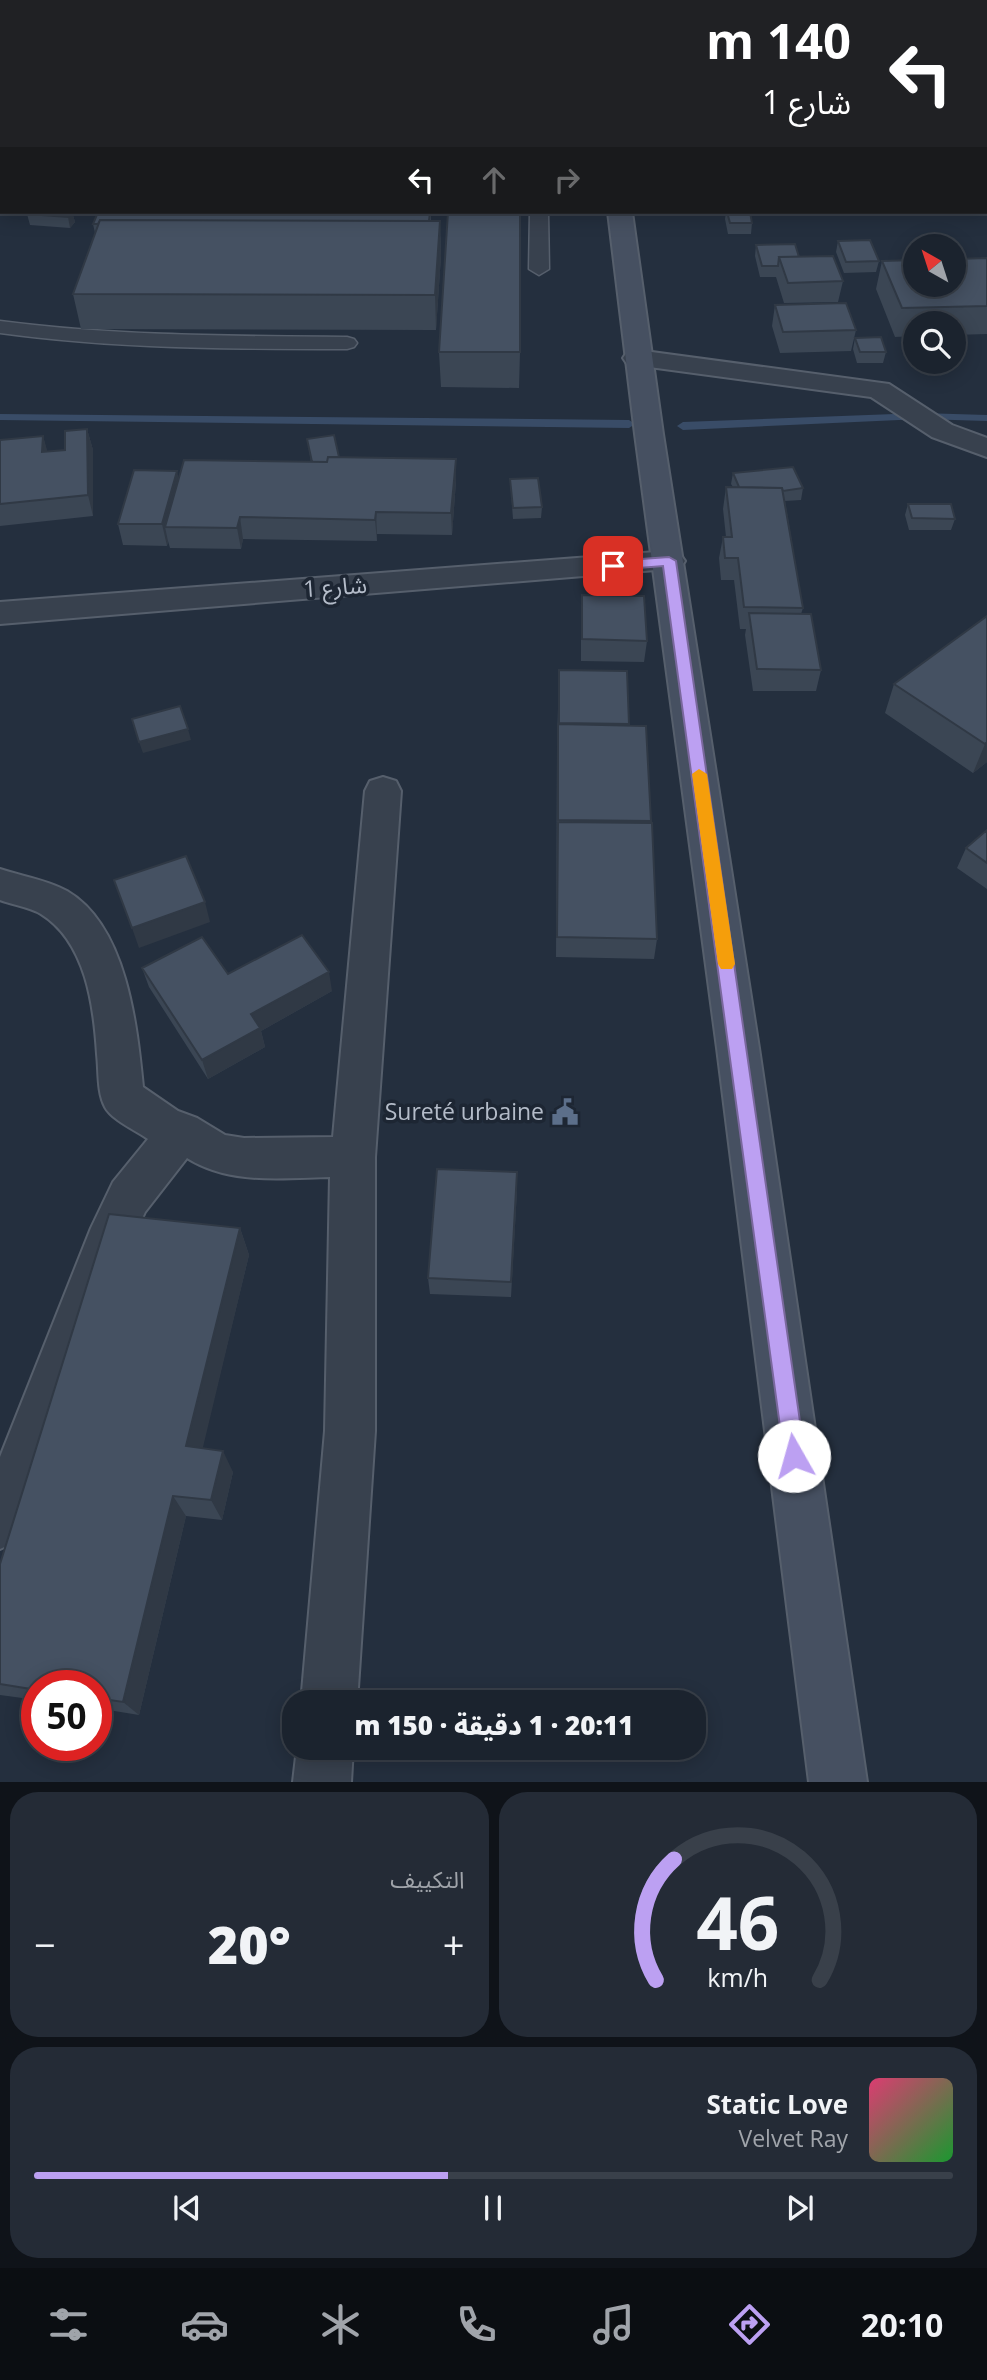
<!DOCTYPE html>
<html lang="ar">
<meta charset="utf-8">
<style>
:root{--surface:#1b232e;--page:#242b36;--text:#f1f3f6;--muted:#a0a4aa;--line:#39404a;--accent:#bca0f2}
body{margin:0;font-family:"Open Sans","Noto Sans Arabic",sans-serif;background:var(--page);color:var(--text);direction:rtl;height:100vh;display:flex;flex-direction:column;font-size:26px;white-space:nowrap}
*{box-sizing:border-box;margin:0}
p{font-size:23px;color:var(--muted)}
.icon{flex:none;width:38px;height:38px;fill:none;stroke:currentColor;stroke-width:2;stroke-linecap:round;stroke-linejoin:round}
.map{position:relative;height:1782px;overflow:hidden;direction:ltr}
.drawer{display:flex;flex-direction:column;gap:10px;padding:10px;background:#0f1319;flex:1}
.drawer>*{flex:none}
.guide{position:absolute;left:0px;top:0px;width:987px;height:214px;box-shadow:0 4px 18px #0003,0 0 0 2px var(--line);direction:rtl;background:#202124;color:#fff;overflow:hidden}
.needle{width:46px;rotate:321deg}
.fabs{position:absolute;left:903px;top:234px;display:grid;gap:14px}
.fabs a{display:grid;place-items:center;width:63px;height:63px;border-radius:50%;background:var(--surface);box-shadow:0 4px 18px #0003,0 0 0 2px var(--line);font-size:35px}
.speed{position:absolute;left:21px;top:1670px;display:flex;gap:14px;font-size:35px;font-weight:700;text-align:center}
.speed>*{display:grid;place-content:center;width:91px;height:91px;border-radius:50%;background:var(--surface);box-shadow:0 4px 18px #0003,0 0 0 2px var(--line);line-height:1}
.speed .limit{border:10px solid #d22;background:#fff;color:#111}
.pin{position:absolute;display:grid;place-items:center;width:60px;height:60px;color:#fff;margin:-30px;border-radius:14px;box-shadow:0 4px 10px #0006}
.me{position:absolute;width:77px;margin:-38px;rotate:353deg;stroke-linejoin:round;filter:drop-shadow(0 0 5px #0008)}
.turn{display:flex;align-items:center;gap:24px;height:147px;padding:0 21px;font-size:32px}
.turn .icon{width:91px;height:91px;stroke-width:2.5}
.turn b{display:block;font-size:49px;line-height:60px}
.lanes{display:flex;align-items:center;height:66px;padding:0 21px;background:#0003;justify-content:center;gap:35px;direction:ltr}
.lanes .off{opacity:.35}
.big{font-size:52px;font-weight:800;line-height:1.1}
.drawer .widget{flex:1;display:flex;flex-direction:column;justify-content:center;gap:10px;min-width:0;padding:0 24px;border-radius:28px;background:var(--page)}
.drawer .dial{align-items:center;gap:0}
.dial svg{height:182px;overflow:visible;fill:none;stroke:var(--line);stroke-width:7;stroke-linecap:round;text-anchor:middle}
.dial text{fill:var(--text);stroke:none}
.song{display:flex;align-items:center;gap:21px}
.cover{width:84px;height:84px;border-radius:10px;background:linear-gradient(135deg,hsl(340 70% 55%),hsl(130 70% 35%))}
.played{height:7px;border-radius:4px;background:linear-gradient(90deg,var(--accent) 45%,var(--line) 45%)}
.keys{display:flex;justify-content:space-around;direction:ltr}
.heat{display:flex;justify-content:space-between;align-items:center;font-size:38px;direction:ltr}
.drawer .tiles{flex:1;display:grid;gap:10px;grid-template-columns:1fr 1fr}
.widget:last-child{grid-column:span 2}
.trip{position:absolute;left:282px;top:1690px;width:424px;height:70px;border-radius:28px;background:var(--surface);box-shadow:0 4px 18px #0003,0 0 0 2px var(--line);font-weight:800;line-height:70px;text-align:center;direction:rtl}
.dock{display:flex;height:112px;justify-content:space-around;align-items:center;background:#0b0e12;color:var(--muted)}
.dock .icon{width:49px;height:49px}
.dock .current{color:var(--accent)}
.dock b{font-size:32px;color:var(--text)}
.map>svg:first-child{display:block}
</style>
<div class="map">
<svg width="987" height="1782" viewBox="0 0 987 1782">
<rect width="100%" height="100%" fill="#242f3e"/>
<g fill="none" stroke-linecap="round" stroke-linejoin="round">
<path fill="#394c67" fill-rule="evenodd" d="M 921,413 L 987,415 L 987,421 L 921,419 L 683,430 L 677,426 L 683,422 Z
M 0,414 L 629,420 L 635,424 L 629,428 L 0,420 Z"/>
<defs>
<path id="service" d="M 257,0 L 273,0 L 273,2 L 257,2 Z
M 520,0 L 536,0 L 536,2 L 521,2 Z
M 0,147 L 2,147 L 2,157 L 0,157 Z
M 530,212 L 548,212 L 549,269 L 539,275 L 529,269 Z
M 0,321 C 116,336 230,336 347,337 L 354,339 L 357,343 L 354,347 L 347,349 C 230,349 116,349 0,333 Z"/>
<path id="minor" d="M 164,0 L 184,0 L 163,2 Z
M 0,76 L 2,76 L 2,88 L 0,88 Z
M 637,350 L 889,384 L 952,425 L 987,438 L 987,457 L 932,437 L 871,397 L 627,364 L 623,358 L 627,352 Z
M 669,551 L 680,554 L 685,561 L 680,568 L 0,624 L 0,602 Z
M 383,777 L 396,781 L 401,791 L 375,1157 L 375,1431 L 357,1703 L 301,1703 L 325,1431 L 330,1177 C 281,1178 230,1185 187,1158 L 145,1212 L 129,1247 L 18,1541 L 0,1549 L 0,1457 L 91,1228 L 113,1182 L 148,1139 C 135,1130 112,1120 105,1107 C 97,1092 99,1071 97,1054 C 94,1006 86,942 41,914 C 29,907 13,905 0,900 L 0,869 C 21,876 47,880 67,891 C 127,926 137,1026 143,1087 L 178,1111 L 197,1118 L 225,1135 L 244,1138 L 333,1137 L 365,791 L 370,781 Z
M 297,1748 L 353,1748 L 351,1782 L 293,1782 Z"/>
<path id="secondary" d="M 586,0 L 606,0 L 606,2 L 586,2 Z
M 608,212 L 632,212 L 663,434 L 759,1048 L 867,1782 L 809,1782 L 717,1048 L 635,434 Z"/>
</defs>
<use href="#service" stroke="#565f6c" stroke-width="3"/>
<use href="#minor" stroke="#565f6c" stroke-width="4"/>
<use href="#secondary" stroke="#565f6c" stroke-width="4"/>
<use href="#service" fill="#38414e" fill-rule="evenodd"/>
<use href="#minor" fill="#38414e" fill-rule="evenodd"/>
<use href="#secondary" fill="#465061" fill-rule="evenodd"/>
</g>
<path fill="#3b4654" d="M 814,0 L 987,0 L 987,203 L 985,203 L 985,2 L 814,2 Z
M 72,212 L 75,222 L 70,228 L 30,225 L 27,214 Z
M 98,212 L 431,212 L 431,221 L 440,221 L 441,256 L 436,330 L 81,329 L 73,294 L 95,233 L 93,224 Z
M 726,212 L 750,212 L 752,223 L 751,234 L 728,234 L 725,219 Z
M 838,241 L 879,261 L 876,272 L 844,273 L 836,252 Z
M 756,245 L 799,257 L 843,281 L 838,302 L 784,303 L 776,277 L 760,277 L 755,256 Z
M 987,258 L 987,334 L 954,335 L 954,324 L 915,324 L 915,336 L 895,337 L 876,289 L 882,261 Z
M 775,305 L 856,330 L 851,351 L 780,353 L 772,326 Z
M 855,338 L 886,352 L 883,363 L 857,363 L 853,349 Z
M 439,352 L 520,352 L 519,388 L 441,387 Z
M 87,429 L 93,450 L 93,516 L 0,526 L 0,440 L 43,436 L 47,452 L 65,450 Z
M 307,439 L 339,457 L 456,481 L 452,535 L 377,534 L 377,541 L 243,539 L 241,549 L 170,548 L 168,541 L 167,546 L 123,545 L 118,524 L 179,478 L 311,462 Z
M 733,473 L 803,488 L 801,500 L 785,501 L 803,608 L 801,614 L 821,670 L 816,691 L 753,691 L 745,635 L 746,629 L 740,629 L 734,580 L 721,580 L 719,558 L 723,537 L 726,537 L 723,509 L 726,487 L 733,487 L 731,484 Z
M 510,479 L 542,507 L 541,518 L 513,519 Z
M 908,504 L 955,519 L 951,530 L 909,530 L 905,515 Z
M 582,595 L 647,641 L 644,662 L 581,661 L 581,617 Z
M 987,616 L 987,762 L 973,773 L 885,713 L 894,684 Z
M 559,670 L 627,671 L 628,725 L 651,821 L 657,939 L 654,959 L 556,957 L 557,745 Z
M 987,830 L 987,889 L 957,868 L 966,848 Z
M 142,968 L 228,974 L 332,991 L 261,1031 L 265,1047 L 208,1079 L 149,987 Z
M 517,1190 L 511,1297 L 430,1294 L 428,1278 Z
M 240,1228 L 249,1255 L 202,1448 L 233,1472 L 222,1520 L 186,1516 L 139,1715 L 96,1708 L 96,1685 L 37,1685 L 37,1700 L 0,1695 L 0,1564 Z"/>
<path fill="#303945" d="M 72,212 L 75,222 L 70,228 L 68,217 Z
M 440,221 L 441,256 L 436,330 L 435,295 Z
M 87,429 L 93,450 L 93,516 L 88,495 Z
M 43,436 L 49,457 L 42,452 Z
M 456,459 L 456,481 L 452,535 L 451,513 Z
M 177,471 L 182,492 L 165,527 L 168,541 L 167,546 L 162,524 Z
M 376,512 L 377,534 L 377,541 L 375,520 Z
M 240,517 L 243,539 L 241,549 L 237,528 Z
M 188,729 L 191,740 L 143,753 L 139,742 Z
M 987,742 L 987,762 L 973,773 L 985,744 Z
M 205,902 L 210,922 L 139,948 L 132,928 Z
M 329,972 L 332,991 L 261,1031 L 265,1047 L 208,1079 L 202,1060 L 251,1014 Z
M 240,1228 L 249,1255 L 198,1468 L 186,1446 Z
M 223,1451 L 233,1472 L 222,1520 L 211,1500 Z
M 173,1496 L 186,1516 L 139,1715 L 123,1702 Z"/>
<path fill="#455162" stroke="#303945" stroke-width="2" d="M 224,0 L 245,0 L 245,2 L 223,2 Z
M 449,0 L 499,0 L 499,2 L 449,2 Z
M 826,0 L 987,0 L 987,175 L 985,175 L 985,2 L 827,2 Z
M 29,212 L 72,212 L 68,217 L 27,214 Z
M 98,212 L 430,212 L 429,221 L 100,220 L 98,224 L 93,224 Z
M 448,212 L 520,212 L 520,352 L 439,352 Z
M 727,212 L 750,212 L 752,223 L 730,223 Z
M 100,220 L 440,221 L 435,295 L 73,294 Z
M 870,240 L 879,261 L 846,262 L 838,241 Z
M 795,244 L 799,257 L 779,257 L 778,266 L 762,266 L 756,245 Z
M 833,256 L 843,281 L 788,283 L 779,257 Z
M 987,258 L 987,306 L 902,308 L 882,261 L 915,260 L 915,285 L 954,285 L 954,259 Z
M 846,303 L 856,330 L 783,332 L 775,305 Z
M 881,337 L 886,352 L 860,352 L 855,338 Z
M 87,429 L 88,495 L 0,504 L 0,440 L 43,436 L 42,452 L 65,450 L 65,431 Z
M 334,435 L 339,457 L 328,457 L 327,462 L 312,462 L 307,439 Z
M 328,457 L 456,459 L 451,513 L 376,512 L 375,520 L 240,517 L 237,528 L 165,527 L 184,460 L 327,462 Z
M 793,467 L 803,488 L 783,491 L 782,488 L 739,487 L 733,473 Z
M 134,470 L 177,471 L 162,524 L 118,524 Z
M 538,478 L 542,507 L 513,508 L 510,479 Z
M 726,487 L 782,488 L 803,608 L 744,607 L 738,558 L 725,558 L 723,537 L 732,537 Z
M 908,504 L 951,504 L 955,519 L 912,518 Z
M 582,595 L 644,596 L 647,641 L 582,639 Z
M 749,613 L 811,614 L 821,670 L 757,669 Z
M 987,616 L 987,742 L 985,744 L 894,684 Z
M 559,670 L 627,671 L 629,724 L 559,723 Z
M 180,706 L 188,729 L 139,742 L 132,719 Z
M 558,724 L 646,726 L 651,821 L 558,820 Z
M 558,822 L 652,823 L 657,939 L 557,937 Z
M 987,830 L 987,863 L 966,848 Z
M 186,856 L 205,902 L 132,928 L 114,880 Z
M 302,935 L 329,972 L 251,1014 L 260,1028 L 202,1060 L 142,968 L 202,937 L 228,974 Z
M 437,1169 L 517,1172 L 511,1282 L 428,1278 Z
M 109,1214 L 240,1228 L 186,1446 L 223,1451 L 211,1500 L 173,1496 L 123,1702 L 96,1698 L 96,1685 L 37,1685 L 37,1690 L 0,1684 L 0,1564 Z"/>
<path fill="#bca0f2" stroke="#7a689d" stroke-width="2" d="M 669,557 L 676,561 L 805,1456 L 802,1464 L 794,1467 L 787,1464 L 784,1456 L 663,566 L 613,570 L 607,566 L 613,561 Z"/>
<path fill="#f59e0b" d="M 699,769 L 707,774 L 735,964 L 732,969 L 721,969 L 718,964 L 692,774 Z"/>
<defs>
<symbol id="civic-bare" viewBox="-9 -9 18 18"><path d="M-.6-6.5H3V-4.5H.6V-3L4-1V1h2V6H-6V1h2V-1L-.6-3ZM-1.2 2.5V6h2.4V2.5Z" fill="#5c6f8a" stroke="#1d2633" stroke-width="2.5" paint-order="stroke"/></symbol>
</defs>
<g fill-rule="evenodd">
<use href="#civic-bare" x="546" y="1093" width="38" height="38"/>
</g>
<g text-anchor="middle" stroke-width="7" stroke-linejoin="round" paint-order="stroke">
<g font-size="23" fill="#b4bcc9" stroke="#1d2633">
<text transform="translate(335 587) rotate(-4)" y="8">شارع 1</text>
</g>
<g font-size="23" fill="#b4bcc9" stroke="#1d2633" text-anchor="end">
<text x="544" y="1120">Sureté urbaine</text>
</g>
</g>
</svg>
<div class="fabs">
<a><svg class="needle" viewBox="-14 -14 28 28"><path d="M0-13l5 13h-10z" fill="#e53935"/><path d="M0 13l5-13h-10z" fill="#a0a4aa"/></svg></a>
<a><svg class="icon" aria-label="search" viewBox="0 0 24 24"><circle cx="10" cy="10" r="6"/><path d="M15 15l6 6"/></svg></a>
</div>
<div class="speed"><div class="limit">50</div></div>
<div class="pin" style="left:613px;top:566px;background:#d93025"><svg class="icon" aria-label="arrive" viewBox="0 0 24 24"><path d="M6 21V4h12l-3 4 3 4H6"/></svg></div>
<svg class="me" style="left:794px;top:1456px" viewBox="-20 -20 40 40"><circle r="19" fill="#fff"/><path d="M0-13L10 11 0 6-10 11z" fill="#bca0f2"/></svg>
<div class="trip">20:11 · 1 دقيقة · 150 m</div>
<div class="guide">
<div class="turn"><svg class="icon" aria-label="left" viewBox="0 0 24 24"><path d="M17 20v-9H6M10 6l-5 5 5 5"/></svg><div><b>140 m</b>شارع 1</div></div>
<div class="lanes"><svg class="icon" aria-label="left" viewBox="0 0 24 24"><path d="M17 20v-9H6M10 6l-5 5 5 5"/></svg><svg class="icon off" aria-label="ahead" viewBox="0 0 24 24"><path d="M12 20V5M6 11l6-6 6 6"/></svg><svg class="icon off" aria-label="right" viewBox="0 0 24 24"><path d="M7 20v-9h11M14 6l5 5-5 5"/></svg></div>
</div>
</div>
<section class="drawer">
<div class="tiles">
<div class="widget dial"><svg viewBox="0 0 100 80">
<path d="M14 69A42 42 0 1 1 86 69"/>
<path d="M14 69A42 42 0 0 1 22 16" stroke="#bca0f2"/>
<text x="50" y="56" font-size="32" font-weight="700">46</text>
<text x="50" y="72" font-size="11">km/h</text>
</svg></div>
<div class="widget"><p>التكييف</p>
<div class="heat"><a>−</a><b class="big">20°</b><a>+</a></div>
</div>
<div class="widget">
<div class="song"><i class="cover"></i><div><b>Static Love</b><p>Velvet Ray</p></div></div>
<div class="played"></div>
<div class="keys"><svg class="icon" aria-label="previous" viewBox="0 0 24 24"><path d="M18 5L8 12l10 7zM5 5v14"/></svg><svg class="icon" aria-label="pause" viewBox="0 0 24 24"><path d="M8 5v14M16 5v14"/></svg><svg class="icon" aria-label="next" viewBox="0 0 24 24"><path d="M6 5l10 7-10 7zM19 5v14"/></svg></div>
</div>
</div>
</section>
<nav class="dock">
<b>20:10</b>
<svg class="icon current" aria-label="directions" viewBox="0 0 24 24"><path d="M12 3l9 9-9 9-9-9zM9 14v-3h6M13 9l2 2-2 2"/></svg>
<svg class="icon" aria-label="music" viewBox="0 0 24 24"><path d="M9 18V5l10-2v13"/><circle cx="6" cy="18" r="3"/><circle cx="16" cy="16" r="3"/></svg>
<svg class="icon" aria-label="phone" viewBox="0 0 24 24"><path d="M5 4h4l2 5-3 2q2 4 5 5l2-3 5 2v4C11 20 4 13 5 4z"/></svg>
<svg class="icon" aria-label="climate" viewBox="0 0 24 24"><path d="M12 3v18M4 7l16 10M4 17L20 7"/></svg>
<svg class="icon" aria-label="car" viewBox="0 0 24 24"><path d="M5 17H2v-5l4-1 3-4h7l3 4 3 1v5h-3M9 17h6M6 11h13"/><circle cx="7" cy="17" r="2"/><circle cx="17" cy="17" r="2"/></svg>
<svg class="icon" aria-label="filters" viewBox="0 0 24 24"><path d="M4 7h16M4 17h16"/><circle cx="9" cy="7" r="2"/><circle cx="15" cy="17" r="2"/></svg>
</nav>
